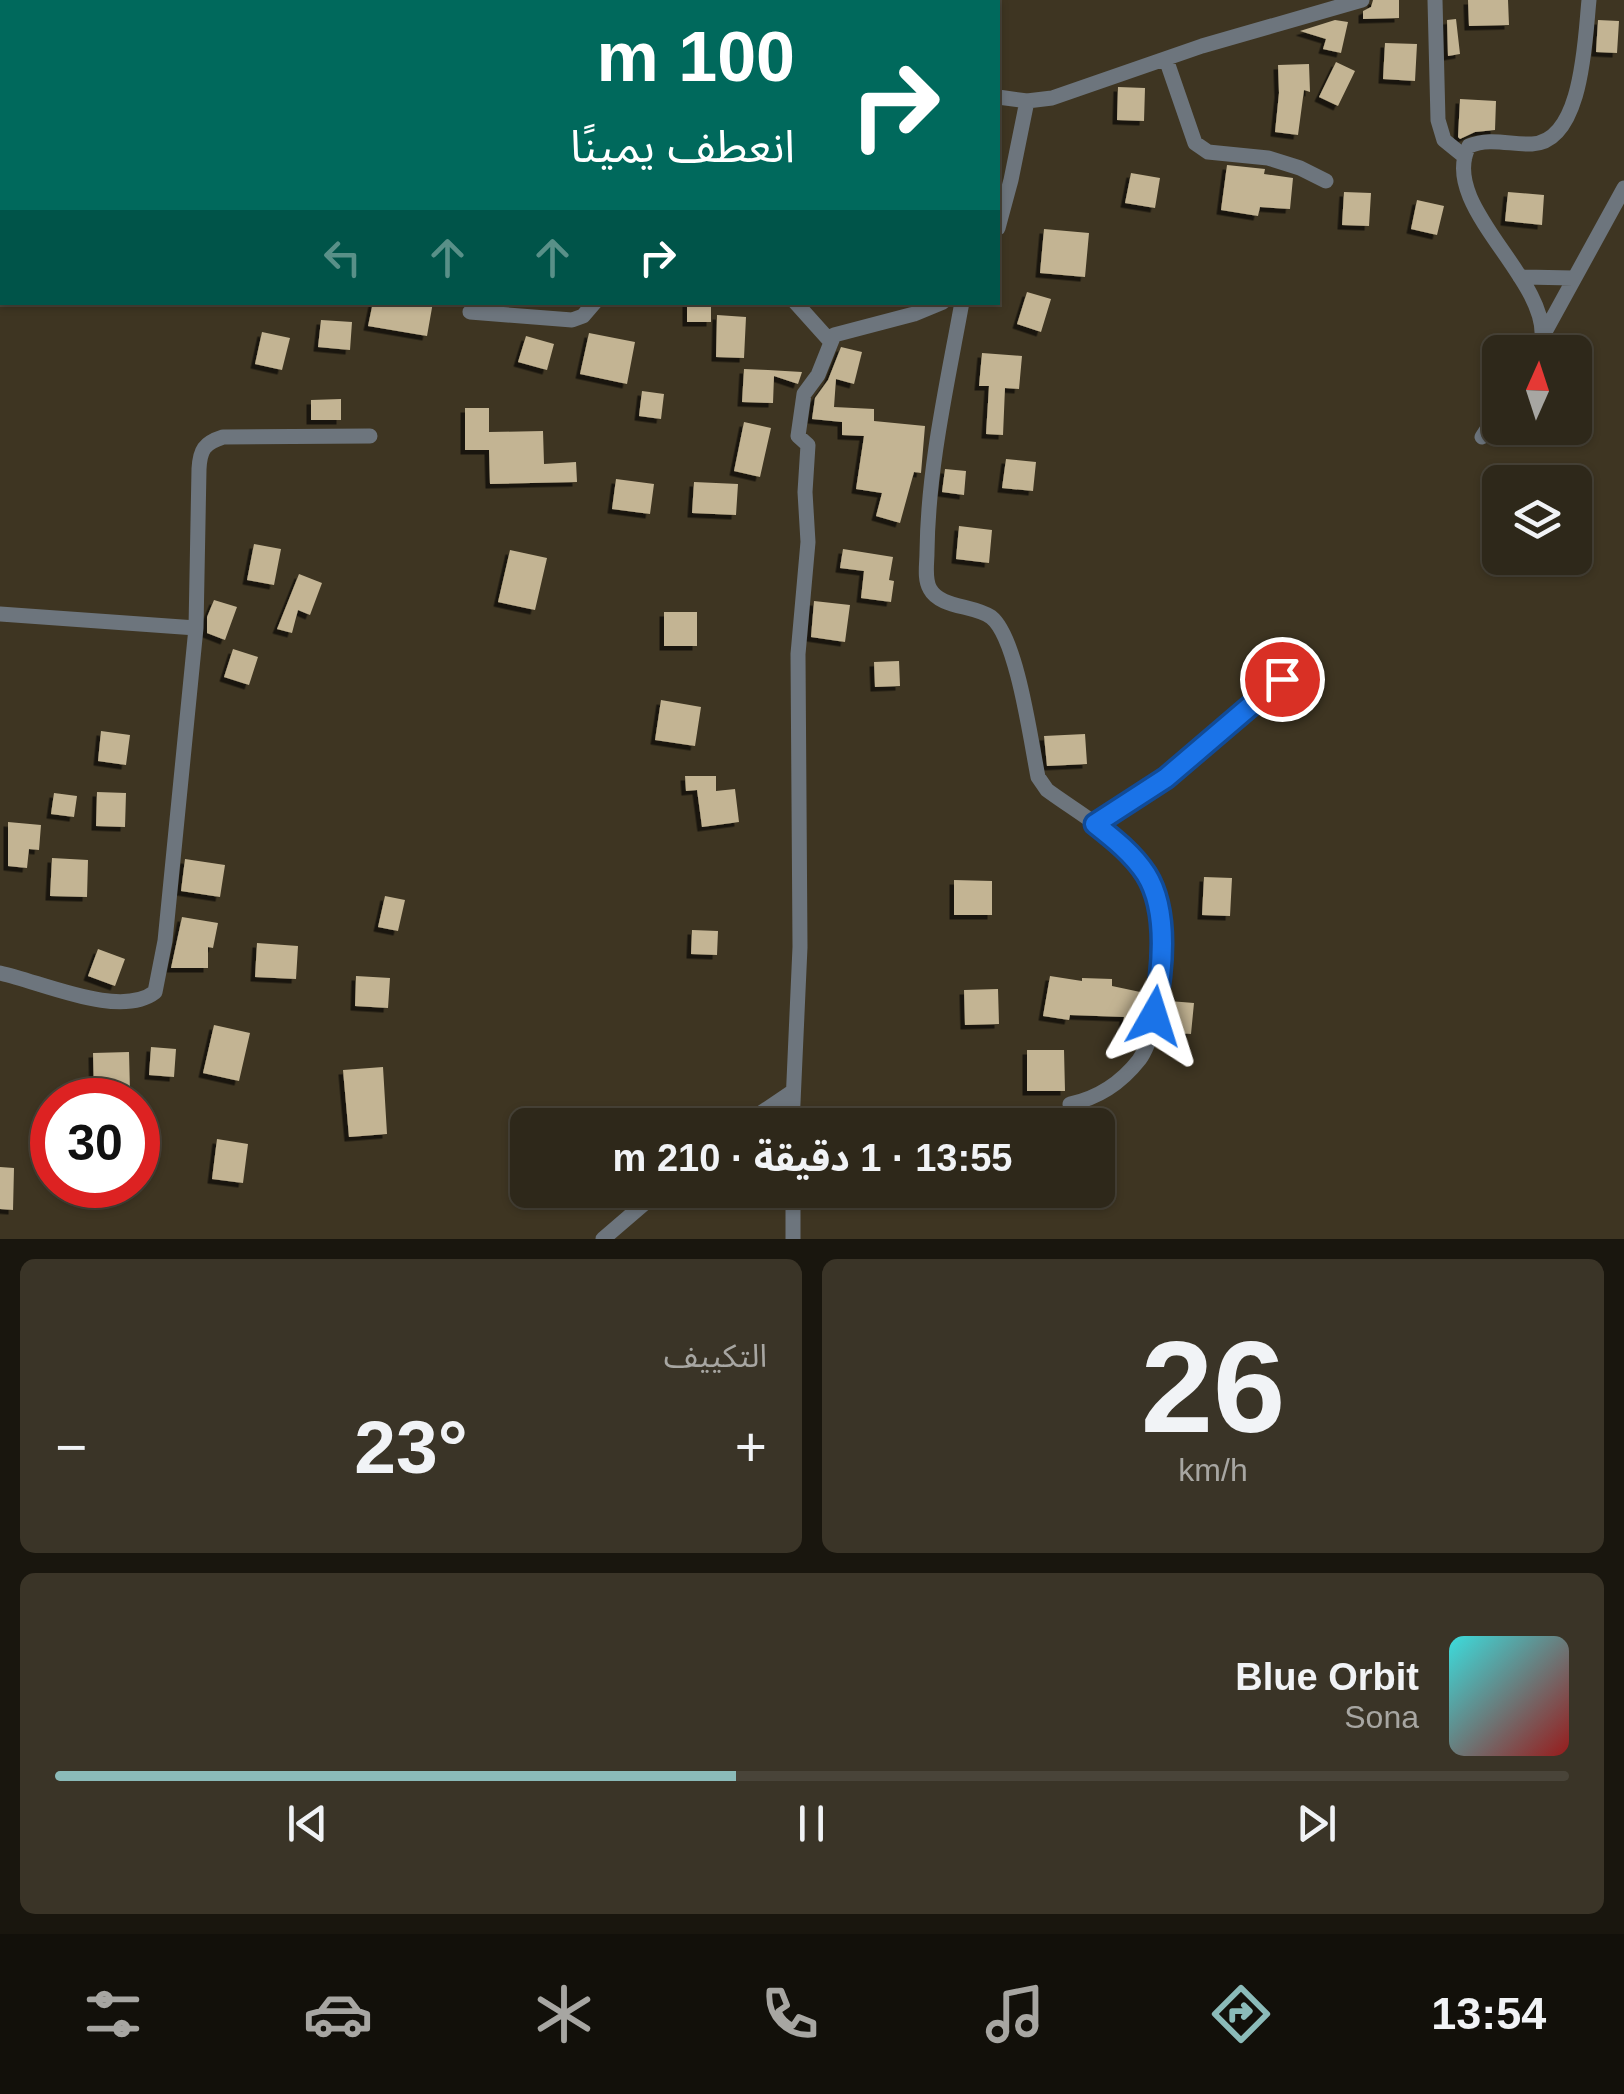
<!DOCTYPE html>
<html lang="ar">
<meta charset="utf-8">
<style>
:root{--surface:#2e281a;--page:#3a3427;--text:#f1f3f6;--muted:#a7a6a2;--line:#494439;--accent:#8bbbb9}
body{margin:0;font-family:Arial,"Noto Sans Arabic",sans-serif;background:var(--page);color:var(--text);direction:rtl;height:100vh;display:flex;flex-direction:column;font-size:38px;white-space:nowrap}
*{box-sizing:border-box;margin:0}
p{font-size:32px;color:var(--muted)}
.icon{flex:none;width:55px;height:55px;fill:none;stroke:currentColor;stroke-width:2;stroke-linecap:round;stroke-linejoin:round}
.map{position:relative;height:1239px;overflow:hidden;direction:ltr}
.drawer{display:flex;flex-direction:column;gap:20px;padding:20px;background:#19160e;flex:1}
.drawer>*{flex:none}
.top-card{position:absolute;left:0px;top:0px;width:1000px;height:305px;box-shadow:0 2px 8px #0004,0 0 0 2px var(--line);direction:rtl;background:#00695c;color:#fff;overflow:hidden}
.needle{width:65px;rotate:3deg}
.fabs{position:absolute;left:1482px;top:335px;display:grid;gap:20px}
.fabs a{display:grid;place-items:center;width:110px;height:110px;border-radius:15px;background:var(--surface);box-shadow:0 2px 8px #0004,0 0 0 2px var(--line);font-size:50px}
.speed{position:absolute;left:30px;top:1078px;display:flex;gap:20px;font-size:50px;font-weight:700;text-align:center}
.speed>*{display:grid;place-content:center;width:130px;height:130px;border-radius:50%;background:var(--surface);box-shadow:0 2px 8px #0004,0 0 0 2px var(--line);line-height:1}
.speed .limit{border:15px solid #d22;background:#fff;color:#111}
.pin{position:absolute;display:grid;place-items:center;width:85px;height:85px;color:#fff;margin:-42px;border:5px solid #fff;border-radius:50%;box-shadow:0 2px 10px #0007}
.me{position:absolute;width:110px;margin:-55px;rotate:6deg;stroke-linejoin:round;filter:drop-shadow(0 0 8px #0008)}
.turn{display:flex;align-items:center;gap:35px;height:210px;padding:0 40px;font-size:45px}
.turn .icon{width:130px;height:130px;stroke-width:2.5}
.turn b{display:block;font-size:70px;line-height:85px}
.lanes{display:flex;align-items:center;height:95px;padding:0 40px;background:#0003;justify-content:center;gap:50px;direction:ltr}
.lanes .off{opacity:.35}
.big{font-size:75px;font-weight:700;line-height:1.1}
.drawer .tile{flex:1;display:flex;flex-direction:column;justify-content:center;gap:15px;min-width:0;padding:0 35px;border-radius:15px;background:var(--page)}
.drawer .dial{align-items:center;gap:0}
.dial b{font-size:130px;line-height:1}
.song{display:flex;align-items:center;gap:30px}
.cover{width:120px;height:120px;border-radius:15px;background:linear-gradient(135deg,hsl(180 70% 55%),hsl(0 70% 35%))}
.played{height:10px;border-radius:5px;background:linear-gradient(90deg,var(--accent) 45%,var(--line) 45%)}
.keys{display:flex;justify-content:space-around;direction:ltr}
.heat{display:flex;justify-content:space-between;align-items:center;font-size:55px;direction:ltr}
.drawer .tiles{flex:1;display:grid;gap:20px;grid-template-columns:1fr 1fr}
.tile:last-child{grid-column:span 2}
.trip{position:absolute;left:510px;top:1108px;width:605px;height:100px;border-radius:15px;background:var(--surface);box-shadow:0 2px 8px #0004,0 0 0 2px var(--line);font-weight:700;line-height:100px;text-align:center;direction:rtl}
.tab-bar{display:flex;height:160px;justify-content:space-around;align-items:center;background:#12100a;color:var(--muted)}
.tab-bar .icon{width:70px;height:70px}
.tab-bar .active{color:var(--accent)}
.tab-bar b{font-size:45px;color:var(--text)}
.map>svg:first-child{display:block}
</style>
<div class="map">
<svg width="1624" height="1239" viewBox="0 0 1624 1239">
<defs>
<filter id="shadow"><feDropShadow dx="-4.5" dy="4.5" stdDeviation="0" flood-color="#0009"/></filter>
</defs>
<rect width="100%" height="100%" fill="#3e3522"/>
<path fill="#c3b493" filter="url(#shadow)" d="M 1373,0 L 1399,0 L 1399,18 L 1363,19 L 1363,11 L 1371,7 Z
M 1468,0 L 1508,0 L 1509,25 L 1469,26 Z
M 1456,19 L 1460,54 L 1448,56 L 1447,20 Z
M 1335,20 L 1348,22 L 1341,53 L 1323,49 L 1326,39 L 1300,31 Z
M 1598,20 L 1619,21 L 1617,53 L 1596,52 Z
M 1385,43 L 1417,44 L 1415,81 L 1383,79 Z
M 1336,62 L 1355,71 L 1338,106 L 1319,97 Z
M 1309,64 L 1310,92 L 1304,90 L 1298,135 L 1275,132 L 1279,93 L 1278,65 Z
M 1118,87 L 1145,88 L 1144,121 L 1117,120 Z
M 1460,99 L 1496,101 L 1495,130 L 1475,132 L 1460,139 L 1458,137 Z
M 1227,165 L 1265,169 L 1264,174 L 1293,178 L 1290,209 L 1260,207 L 1258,216 L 1221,210 Z
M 1131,173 L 1160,178 L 1155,208 L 1125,203 Z
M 1344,192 L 1371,193 L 1369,226 L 1342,225 Z
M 1508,192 L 1544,195 L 1542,225 L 1505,221 Z
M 1417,200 L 1444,206 L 1437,235 L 1411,229 Z
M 1044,229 L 1089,233 L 1085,277 L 1040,273 Z
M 1027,292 L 1051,299 L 1041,332 L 1017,324 Z
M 373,302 L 433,302 L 427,336 L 368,326 Z
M 687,302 L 711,302 L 711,322 L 687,322 Z
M 717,315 L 746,317 L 744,358 L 716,357 Z
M 321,320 L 352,322 L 350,350 L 318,347 Z
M 262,332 L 290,338 L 282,370 L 255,364 Z
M 589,333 L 635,342 L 627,384 L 580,374 Z
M 526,336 L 554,344 L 547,370 L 518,362 Z
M 841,347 L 862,352 L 854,384 L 836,379 L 834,407 L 874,409 L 874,421 L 925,426 L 921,473 L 914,472 L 900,523 L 876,516 L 882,493 L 856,489 L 864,436 L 842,435 L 842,422 L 812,419 L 815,398 L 828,380 Z
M 982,353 L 1022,356 L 1019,389 L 1005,388 L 1003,435 L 986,434 L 989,386 L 979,386 Z
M 744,369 L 768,370 L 802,372 L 798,384 L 774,376 L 773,403 L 742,402 Z
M 642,391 L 664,394 L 661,419 L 639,416 Z
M 341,399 L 341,420 L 311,420 L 311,400 Z
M 465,408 L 489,408 L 489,432 L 543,431 L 544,464 L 576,462 L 577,482 L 490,484 L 489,450 L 465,450 Z
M 744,422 L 771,428 L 760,477 L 734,471 Z
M 1006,459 L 1036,462 L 1033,491 L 1002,488 Z
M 945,469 L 966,471 L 964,495 L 942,492 Z
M 616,479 L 654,484 L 650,514 L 612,509 Z
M 694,482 L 738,484 L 736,515 L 692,513 Z
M 959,526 L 992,530 L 989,563 L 956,559 Z
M 254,544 L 281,549 L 274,585 L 247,580 Z
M 843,549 L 893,557 L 889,580 L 894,581 L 891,602 L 861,598 L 864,571 L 840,568 Z
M 510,550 L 547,558 L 535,610 L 498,602 Z
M 299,574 L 322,583 L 310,615 L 298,610 L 292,633 L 277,629 Z
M 214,600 L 237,607 L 225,640 L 207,633 L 207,617 Z
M 814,601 L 850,605 L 845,642 L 811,637 Z
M 664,612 L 697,612 L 697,646 L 664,646 Z
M 233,649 L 258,657 L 249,685 L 224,677 Z
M 899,661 L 900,686 L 875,687 L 874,662 Z
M 661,700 L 701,707 L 695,746 L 655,740 Z
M 101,731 L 130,735 L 126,765 L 98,761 Z
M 1085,734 L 1087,764 L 1047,766 L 1044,736 Z
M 685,776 L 716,776 L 716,791 L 735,789 L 739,822 L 702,827 L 697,790 L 686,791 Z
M 97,792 L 126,793 L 125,827 L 96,826 Z
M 54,793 L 77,796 L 74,817 L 51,814 Z
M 8,822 L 41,825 L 39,850 L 29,849 L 27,868 L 8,866 Z
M 52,858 L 88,860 L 87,897 L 50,896 Z
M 185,859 L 225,865 L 220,897 L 181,891 Z
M 1204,877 L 1232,878 L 1230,916 L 1202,915 Z
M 954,880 L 992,881 L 992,915 L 954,915 Z
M 385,896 L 405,900 L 398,931 L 378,927 Z
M 182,917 L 218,923 L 213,948 L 208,947 L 208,968 L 171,968 Z
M 692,930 L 718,931 L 717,955 L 691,954 Z
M 257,943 L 298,946 L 296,979 L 255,977 Z
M 98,949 L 125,959 L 115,986 L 88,976 Z
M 356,976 L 390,978 L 388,1008 L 355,1006 Z
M 1050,976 L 1082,981 L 1082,978 L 1112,979 L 1112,986 L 1145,993 L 1144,998 L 1147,999 L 1141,1028 L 1123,1025 L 1124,1017 L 1070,1015 L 1069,1020 L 1043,1016 Z
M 998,989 L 999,1024 L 965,1025 L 964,990 Z
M 1169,1001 L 1194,1003 L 1191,1034 L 1163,1032 Z
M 214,1025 L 250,1033 L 239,1081 L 203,1073 Z
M 151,1047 L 176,1049 L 174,1077 L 149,1075 Z
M 1027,1050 L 1064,1050 L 1065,1091 L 1027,1091 Z
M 129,1052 L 130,1092 L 94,1093 L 93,1053 Z
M 383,1067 L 387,1134 L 349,1137 L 343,1070 Z
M 1062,1112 L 1062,1125 L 1028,1125 L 1028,1113 Z
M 217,1139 L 248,1144 L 243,1183 L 212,1179 Z
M 0,1167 L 14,1168 L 13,1210 L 0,1209 Z"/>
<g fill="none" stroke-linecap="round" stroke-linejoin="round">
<path stroke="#6d757d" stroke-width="15" d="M 607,0 L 607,2
M 1435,0 L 1438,120 L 1444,140 L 1465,157
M 1166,59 L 1195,143 L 1208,152 L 1268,158 L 1300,168 L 1326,181
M 998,97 L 1027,101 L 1052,98 L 1202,46 L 1362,0
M 998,228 L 1011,180 L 1027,101
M 1520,277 L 1573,278
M 795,302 L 830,341
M 962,302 C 947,385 928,467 927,552 C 927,564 924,579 930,589 C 940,608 974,605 991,617 C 1017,637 1031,742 1038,777 L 1047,790 C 1081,815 1123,837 1146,874 C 1169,910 1165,1025 1139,1060 C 1121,1083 1098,1098 1070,1104
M 470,312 L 572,320 L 583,316 L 595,302
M 1542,338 C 1547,277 1438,204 1469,146 C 1490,137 1511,145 1532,144 C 1583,142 1585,38 1589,0
M 1534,352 L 1624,188
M 1482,437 L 1500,409
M 0,614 L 196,628
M 1095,824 L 1166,778 L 1281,679
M 0,973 C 42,982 120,1019 155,992 L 165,941 L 196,628 L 199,469 C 200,450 204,443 223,437 L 370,436
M 743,1125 L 792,1092
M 792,1125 L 800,947 L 798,654 L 808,542 L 805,492 L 808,445 L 798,436 L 804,394 L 818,375 L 834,335 L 914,314 L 943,302
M 793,1190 L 793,1239
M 603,1239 L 660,1190"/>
</g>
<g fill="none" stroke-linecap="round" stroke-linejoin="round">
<defs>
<path id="route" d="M 1154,1016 C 1162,974 1170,912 1146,874 C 1133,854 1114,839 1095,824 L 1166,778 L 1282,679"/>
</defs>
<use href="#route" stroke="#114b97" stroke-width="25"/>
<use href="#route" stroke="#1a73e8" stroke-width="18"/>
</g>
</svg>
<div class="fabs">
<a><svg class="needle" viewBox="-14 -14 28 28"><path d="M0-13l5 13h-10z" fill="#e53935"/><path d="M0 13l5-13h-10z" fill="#a7a6a2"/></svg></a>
<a><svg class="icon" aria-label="layers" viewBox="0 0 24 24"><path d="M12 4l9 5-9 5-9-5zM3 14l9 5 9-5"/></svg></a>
</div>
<div class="speed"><div class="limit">30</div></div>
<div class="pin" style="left:1282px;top:679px;background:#d93025"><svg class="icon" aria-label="arrive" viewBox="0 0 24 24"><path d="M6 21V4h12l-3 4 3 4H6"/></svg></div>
<svg class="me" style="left:1154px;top:1016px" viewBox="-20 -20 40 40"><path d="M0-17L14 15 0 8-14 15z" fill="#1a73e8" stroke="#fff" stroke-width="4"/></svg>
<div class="trip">13:55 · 1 دقيقة · 210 m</div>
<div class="top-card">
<div class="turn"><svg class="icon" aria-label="right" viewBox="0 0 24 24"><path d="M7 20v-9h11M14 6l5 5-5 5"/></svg><div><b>100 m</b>انعطف يمينًا</div></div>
<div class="lanes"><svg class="icon off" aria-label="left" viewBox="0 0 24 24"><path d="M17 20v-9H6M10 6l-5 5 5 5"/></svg><svg class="icon off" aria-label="ahead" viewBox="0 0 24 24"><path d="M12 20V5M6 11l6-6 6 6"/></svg><svg class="icon off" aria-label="ahead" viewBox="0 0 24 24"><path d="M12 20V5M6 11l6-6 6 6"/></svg><svg class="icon" aria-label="right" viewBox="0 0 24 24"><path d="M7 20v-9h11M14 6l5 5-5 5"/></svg></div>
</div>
</div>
<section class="drawer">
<div class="tiles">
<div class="tile dial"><b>26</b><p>km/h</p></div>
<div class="tile"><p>التكييف</p>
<div class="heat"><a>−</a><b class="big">23°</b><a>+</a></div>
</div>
<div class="tile">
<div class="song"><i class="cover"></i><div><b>Blue Orbit</b><p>Sona</p></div></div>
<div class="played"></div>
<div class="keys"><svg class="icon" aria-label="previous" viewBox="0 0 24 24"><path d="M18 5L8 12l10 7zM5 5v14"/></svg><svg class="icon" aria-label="pause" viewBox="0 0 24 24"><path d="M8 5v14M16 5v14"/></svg><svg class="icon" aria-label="next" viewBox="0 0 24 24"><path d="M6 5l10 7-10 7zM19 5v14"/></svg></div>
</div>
</div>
</section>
<nav class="tab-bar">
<b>13:54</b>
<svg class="icon active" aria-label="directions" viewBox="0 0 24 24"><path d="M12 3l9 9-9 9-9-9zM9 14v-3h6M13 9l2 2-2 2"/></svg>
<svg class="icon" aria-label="music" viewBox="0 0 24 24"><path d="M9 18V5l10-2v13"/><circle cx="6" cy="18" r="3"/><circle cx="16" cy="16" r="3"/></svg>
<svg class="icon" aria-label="phone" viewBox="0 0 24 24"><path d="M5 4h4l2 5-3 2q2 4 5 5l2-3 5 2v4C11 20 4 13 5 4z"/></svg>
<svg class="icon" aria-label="climate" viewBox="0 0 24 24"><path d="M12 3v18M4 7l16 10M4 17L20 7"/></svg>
<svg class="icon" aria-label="car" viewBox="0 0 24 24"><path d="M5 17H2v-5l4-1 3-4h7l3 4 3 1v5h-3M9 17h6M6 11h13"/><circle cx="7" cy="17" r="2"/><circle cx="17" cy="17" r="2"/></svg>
<svg class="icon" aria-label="filters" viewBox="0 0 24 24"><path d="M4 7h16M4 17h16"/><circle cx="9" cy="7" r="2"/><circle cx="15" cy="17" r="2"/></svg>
</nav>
